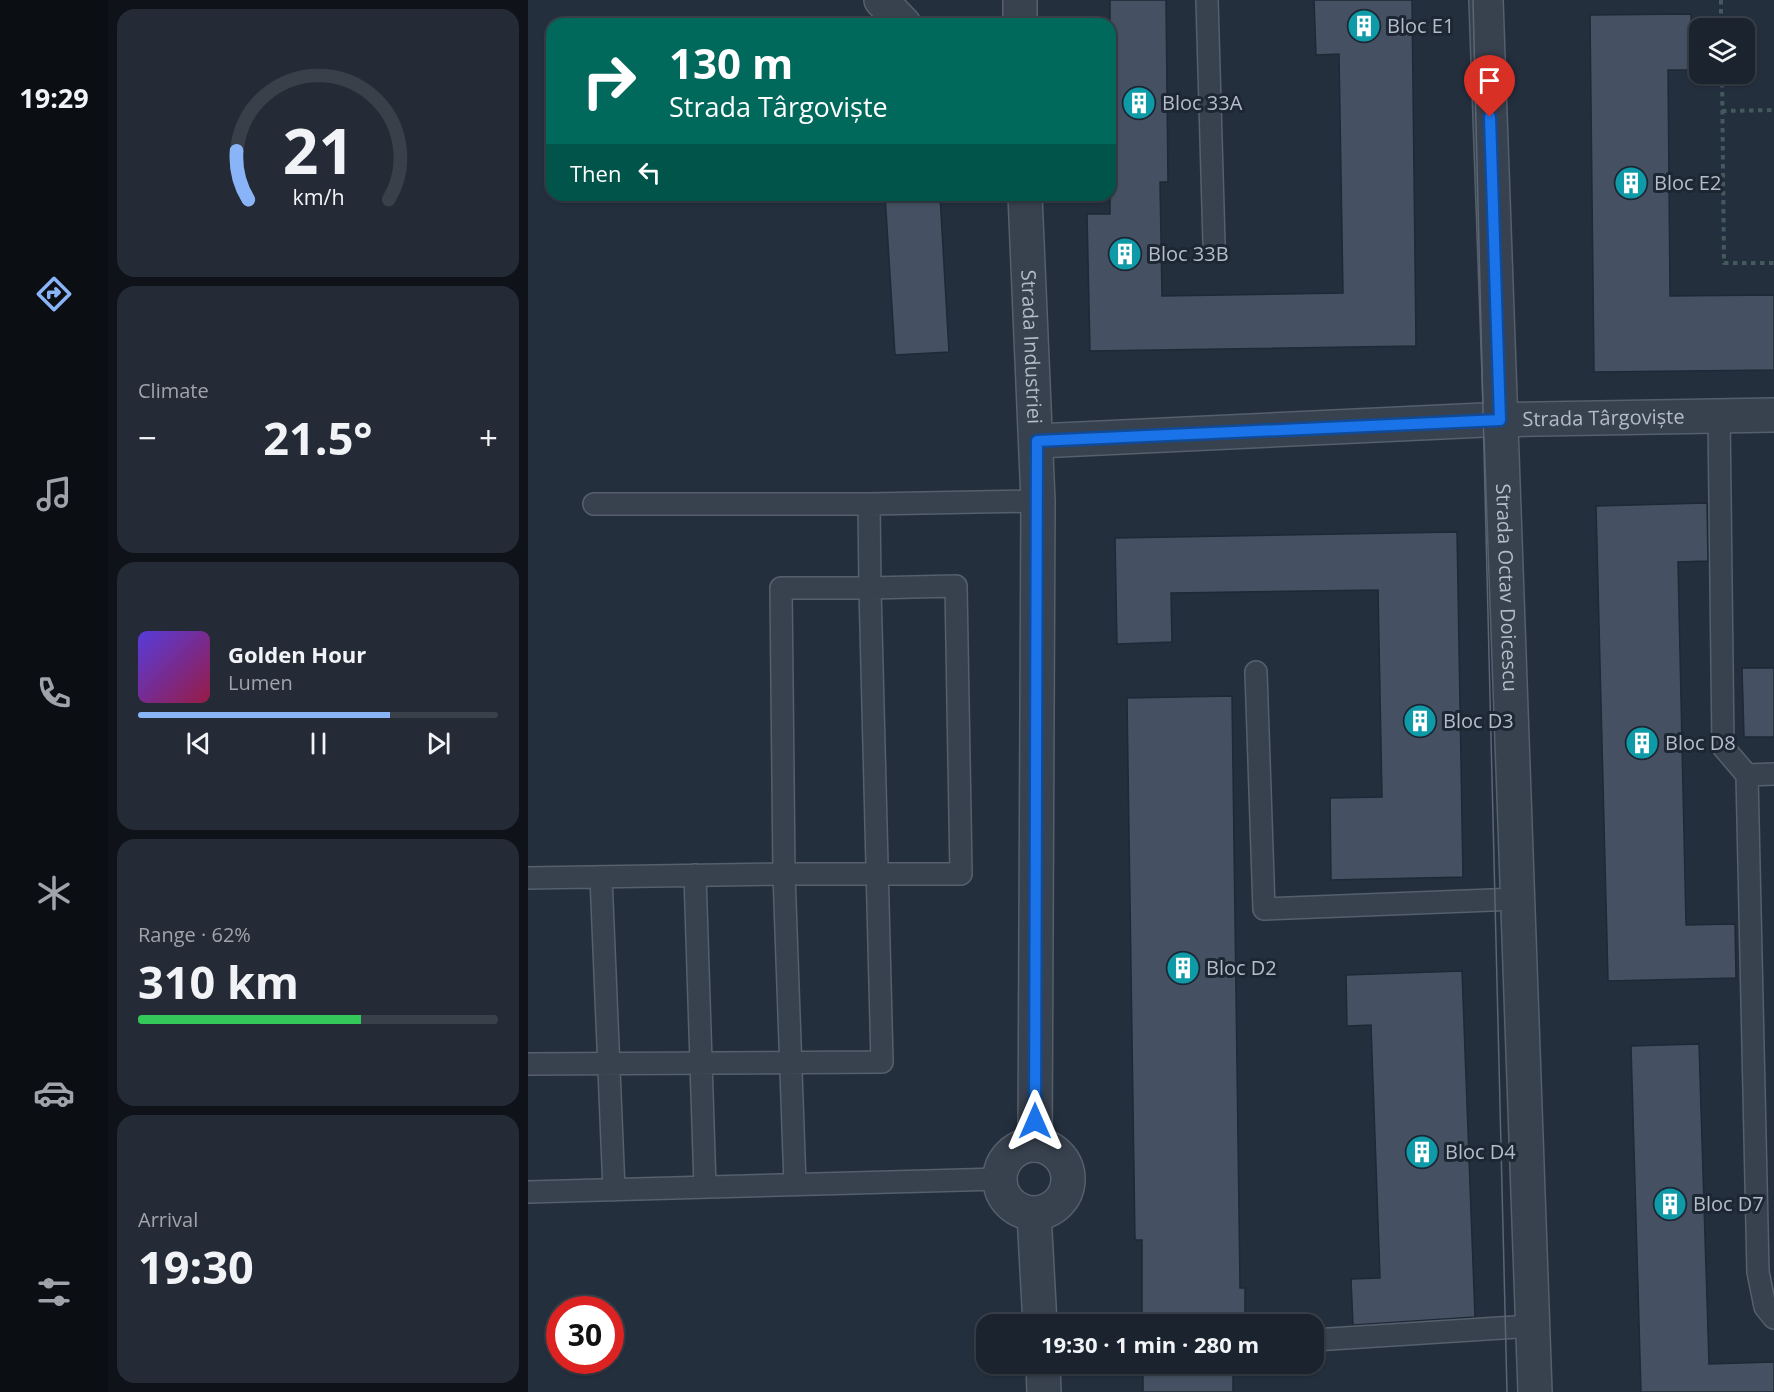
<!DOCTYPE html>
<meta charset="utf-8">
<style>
:root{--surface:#1b232e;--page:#242b36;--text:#f1f3f6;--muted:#a0a4aa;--line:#39404a;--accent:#8ab4f8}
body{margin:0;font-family:"Open Sans",sans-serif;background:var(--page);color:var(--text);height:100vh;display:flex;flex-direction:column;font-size:22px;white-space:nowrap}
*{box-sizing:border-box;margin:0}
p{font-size:20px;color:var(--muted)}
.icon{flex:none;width:33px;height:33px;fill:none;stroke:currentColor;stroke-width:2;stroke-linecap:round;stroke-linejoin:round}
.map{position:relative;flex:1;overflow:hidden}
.side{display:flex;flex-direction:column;gap:9px;padding:9px;background:#0f1319;width:420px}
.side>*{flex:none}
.top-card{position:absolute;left:18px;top:18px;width:570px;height:183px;border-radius:18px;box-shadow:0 2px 4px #0004,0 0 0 2px var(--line);background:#00695c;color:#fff;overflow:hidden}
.controls{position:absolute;left:1161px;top:18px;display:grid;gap:12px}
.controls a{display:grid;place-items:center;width:66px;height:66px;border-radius:12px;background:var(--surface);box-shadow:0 2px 4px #0004,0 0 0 2px var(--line);font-size:30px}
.speed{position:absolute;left:18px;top:1296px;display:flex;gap:12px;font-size:30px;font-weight:700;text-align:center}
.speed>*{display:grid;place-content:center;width:78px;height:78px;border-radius:50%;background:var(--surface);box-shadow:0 2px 4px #0004,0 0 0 2px var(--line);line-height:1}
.speed .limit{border:9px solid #d22;background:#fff;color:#111}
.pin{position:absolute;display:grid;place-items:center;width:51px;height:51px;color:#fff;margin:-62px -26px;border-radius:50% 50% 50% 0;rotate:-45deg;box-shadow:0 0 6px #0007}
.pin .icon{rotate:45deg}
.me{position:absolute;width:66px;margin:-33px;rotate:0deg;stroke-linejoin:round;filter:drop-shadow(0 0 4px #0008)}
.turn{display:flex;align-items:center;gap:21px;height:126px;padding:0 24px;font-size:27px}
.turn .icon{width:78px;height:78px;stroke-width:2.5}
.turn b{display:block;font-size:42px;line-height:51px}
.then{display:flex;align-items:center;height:57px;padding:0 24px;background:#0003;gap:12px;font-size:22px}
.big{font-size:45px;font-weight:700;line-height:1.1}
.side .tile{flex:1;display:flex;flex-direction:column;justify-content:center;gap:9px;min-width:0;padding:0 21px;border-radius:18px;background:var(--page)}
.side .dial{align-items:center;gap:0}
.dial svg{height:156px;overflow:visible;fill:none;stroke:var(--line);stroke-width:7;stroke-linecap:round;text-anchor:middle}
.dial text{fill:var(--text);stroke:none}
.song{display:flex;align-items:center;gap:18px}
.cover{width:72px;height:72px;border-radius:9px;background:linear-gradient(135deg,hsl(250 70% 55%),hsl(340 70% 35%))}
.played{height:6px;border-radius:3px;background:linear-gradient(90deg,var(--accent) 70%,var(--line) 70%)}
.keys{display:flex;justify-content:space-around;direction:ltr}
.heat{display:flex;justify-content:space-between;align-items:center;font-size:33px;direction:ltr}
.charge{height:9px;border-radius:4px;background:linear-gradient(90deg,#34c759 62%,var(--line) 0)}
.trip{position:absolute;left:448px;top:1314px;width:348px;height:60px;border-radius:18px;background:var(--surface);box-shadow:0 2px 4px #0004,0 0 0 2px var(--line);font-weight:700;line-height:60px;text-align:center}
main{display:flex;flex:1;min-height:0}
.menu{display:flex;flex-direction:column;width:108px;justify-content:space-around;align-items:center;background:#0b0e12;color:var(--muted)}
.menu .icon{width:42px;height:42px}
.menu .active{color:var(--accent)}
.menu b{font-size:27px;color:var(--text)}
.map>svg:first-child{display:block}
</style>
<main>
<nav class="menu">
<b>19:29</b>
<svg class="icon active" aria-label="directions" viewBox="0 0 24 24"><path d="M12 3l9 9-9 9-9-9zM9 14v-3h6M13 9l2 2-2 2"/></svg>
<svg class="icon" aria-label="music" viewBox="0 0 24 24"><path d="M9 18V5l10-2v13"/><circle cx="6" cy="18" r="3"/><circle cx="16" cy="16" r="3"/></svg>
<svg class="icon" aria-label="phone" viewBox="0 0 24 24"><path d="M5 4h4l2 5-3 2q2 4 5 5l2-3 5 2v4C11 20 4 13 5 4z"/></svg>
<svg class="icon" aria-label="climate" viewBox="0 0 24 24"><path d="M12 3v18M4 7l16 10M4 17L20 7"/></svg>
<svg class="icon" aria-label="car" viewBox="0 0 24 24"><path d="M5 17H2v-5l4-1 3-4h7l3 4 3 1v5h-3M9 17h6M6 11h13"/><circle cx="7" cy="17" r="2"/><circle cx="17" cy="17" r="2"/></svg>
<svg class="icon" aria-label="filters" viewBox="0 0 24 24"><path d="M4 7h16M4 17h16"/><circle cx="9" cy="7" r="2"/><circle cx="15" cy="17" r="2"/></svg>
</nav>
<section class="side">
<div class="tile dial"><svg viewBox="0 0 100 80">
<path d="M14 69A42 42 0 1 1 86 69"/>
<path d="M14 69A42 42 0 0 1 8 44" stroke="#8ab4f8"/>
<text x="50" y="56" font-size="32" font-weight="700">21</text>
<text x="50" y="72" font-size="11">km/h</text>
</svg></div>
<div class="tile"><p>Climate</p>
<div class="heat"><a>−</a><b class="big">21.5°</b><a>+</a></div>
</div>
<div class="tile">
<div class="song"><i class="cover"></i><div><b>Golden Hour</b><p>Lumen</p></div></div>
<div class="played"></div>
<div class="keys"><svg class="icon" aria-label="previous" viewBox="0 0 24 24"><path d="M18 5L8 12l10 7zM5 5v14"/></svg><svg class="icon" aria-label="pause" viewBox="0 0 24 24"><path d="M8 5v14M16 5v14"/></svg><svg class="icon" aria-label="next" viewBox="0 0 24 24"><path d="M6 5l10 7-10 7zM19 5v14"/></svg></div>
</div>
<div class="tile"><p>Range · 62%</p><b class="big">310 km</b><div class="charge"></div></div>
<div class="tile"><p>Arrival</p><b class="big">19:30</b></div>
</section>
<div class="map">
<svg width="1246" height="1392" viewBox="0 0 1246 1392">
<rect width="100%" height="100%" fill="#242f3e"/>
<path fill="#455162" stroke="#1f2835" stroke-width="1.5" d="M 582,0 L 638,0 L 640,182 L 632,182 L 634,296 L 815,293 L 811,54 L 788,55 L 786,0 L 884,0 L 888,346 L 562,351 L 559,214 L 582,214 Z
M 1163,14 L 1164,70 L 1140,70 L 1142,296 L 1246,295 L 1246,370 L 1066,372 L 1062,15 Z
M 357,195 L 412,195 L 421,352 L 367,355 Z
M 1179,503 L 1180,561 L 1150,562 L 1158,925 L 1207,924 L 1208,978 L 1080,981 L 1068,506 Z
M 929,532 L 935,877 L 803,880 L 802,798 L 854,797 L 850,590 L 643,593 L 644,642 L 589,644 L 587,538 Z
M 1214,668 L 1246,668 L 1246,737 L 1216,737 Z
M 704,696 L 712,1288 L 717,1288 L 717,1324 L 614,1324 L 614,1240 L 607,1240 L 599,698 Z
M 934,971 L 947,1317 L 825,1325 L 823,1279 L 852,1278 L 843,1025 L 819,1026 L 818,975 Z
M 1171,1044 L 1181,1364 L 1246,1362 L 1246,1392 L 1113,1392 L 1103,1046 Z
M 615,1364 L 705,1364 L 705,1392 L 615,1392 Z"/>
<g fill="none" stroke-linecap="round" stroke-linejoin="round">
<defs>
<path id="lane" d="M 679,0 L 686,243
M 1191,416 L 1195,747 L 1219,775
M 66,504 L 341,504
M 728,672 L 736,909 L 989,899
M 1246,774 L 1219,775 L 1230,1272 L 1237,1307 L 1246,1318
M 167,875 L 177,1187
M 73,877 L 86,1190
M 0,878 L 256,874 L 253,588 L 342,588 L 341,504 L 510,501
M 0,1064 L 354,1062 L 342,588 L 428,586 L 433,874 L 256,874 L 267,1184
M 0,1192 L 471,1179
M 786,1340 L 1004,1326"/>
<g id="street">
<path d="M 353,0 L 376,24"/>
<path d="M 492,0 L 492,24"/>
<path id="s1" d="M 958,0 L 1007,1392"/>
<path id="s2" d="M 497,195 L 510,501 L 507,1145"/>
<path id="s3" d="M 509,441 L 956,420 L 1246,415"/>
<circle cx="506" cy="1179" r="34"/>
<path d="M 506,1214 L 512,1324"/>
<path d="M 515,1364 L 516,1392"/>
</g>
</defs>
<use href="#lane" stroke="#565f6c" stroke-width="24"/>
<use href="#street" stroke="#565f6c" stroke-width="36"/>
<path stroke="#44595c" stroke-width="4" stroke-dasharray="4.5 4.5" stroke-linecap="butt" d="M 1193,0 L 1193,28
M 1194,74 L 1196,263 L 1246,263
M 1194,111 L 1246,110"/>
<use href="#lane" stroke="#38414e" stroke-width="21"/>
<use href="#street" stroke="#38414e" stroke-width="33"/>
<path stroke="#5a6575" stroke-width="1.5" d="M 945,0 L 979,1392"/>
</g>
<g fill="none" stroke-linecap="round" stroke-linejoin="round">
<defs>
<path id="route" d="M 507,1121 L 509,441 L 972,420 L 962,117"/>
</defs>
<use href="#route" stroke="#114b97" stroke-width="15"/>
<use href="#route" stroke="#1a73e8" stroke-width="10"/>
</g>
<defs>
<symbol id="building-disc" viewBox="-11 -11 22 22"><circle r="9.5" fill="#0f9aa8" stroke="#1d2633"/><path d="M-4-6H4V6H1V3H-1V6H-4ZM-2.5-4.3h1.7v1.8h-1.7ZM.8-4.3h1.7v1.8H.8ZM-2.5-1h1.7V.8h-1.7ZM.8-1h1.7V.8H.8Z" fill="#fff"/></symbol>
</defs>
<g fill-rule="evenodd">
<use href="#building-disc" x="817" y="7" width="38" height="38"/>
<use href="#building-disc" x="592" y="84" width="38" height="38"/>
<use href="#building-disc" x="1084" y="164" width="38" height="38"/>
<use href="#building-disc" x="578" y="235" width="38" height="38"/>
<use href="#building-disc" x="873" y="702" width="38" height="38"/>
<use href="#building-disc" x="1095" y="724" width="38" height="38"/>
<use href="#building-disc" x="636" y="949" width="38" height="38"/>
<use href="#building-disc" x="875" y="1133" width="38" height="38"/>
<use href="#building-disc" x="1123" y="1185" width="38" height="38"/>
</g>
<g text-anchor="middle" stroke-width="6" stroke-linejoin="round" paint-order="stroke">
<g font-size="20" fill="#b4bcc9" stroke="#1d2633" text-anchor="start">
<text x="859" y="33">Bloc E1</text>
<text x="634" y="110">Bloc 33A</text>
<text x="1126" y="190">Bloc E2</text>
<text x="620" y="261">Bloc 33B</text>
<text x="915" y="728">Bloc D3</text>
<text x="1137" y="750">Bloc D8</text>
<text x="678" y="975">Bloc D2</text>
<text x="917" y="1159">Bloc D4</text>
<text x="1165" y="1211">Bloc D7</text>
</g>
<g font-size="20" fill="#b4bcc9" stroke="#1d2633">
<text dy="7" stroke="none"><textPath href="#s2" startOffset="152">Strada Industriei</textPath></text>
<text dy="7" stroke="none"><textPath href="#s3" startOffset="567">Strada Târgoviște</textPath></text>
<text dy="7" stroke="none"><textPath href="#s1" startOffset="588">Strada Octav Doicescu</textPath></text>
</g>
</g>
</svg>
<div class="controls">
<a><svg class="icon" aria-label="layers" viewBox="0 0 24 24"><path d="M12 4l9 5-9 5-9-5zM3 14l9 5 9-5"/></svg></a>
</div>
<div class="speed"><div class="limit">30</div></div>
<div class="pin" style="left:962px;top:117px;background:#d93025"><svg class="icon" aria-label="arrive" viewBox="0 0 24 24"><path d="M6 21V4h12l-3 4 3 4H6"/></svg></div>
<svg class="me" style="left:507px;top:1121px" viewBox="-20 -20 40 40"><path d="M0-17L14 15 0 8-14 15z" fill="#1a73e8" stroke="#fff" stroke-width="4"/></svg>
<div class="trip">19:30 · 1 min · 280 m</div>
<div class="top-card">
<div class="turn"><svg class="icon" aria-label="right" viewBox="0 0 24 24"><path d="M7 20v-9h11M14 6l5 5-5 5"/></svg><div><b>130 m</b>Strada Târgoviște</div></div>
<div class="then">Then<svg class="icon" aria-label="left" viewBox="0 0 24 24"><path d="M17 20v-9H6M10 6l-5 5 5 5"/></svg></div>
</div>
</div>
</main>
